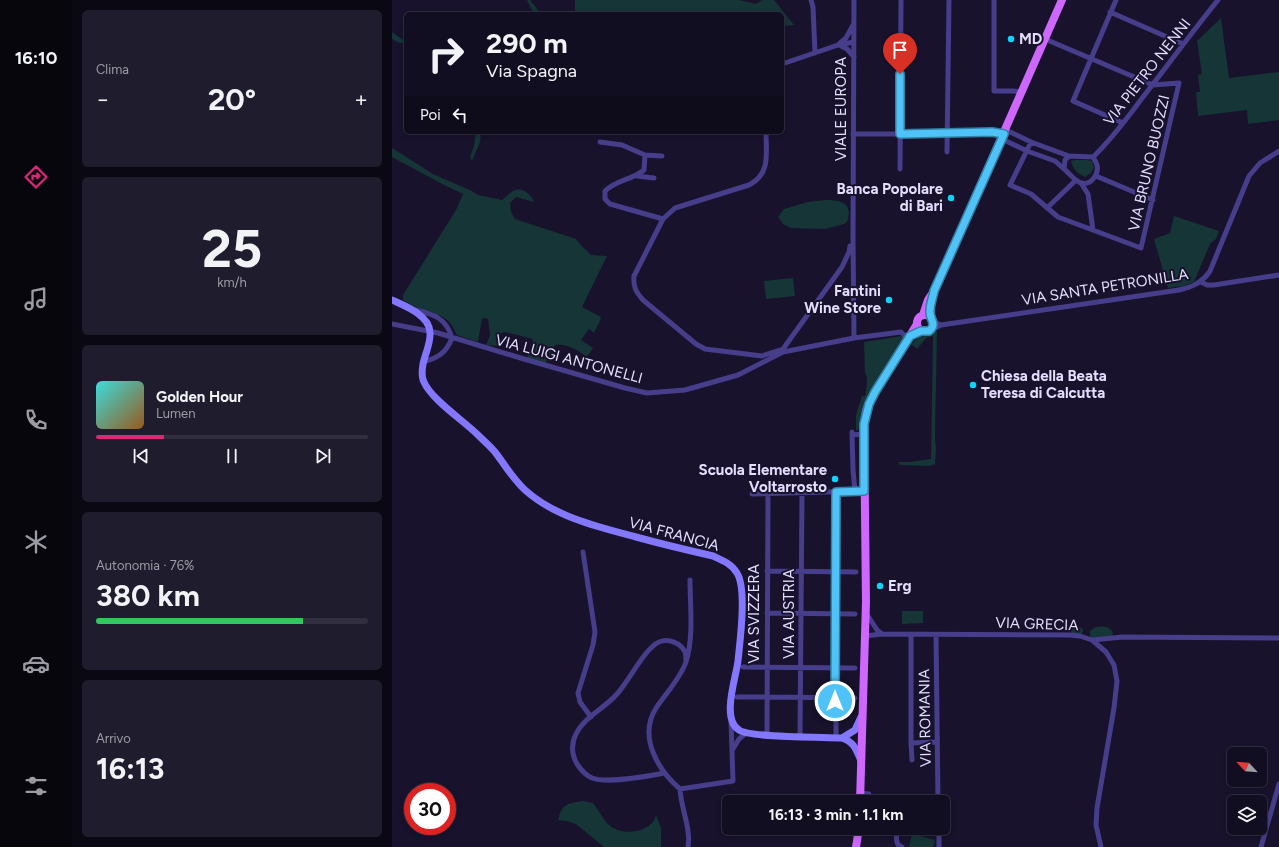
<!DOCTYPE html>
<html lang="it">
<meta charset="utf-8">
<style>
:root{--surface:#120e21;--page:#1f1c2e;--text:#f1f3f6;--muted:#9c9ca5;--line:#312e3f;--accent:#db2777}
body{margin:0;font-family:Figtree,sans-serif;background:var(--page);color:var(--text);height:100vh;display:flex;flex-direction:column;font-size:15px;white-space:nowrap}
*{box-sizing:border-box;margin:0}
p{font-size:13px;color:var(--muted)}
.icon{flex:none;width:22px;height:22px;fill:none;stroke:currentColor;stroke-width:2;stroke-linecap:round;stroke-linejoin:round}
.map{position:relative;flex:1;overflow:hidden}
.drawer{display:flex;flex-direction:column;gap:10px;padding:10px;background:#0a0812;width:320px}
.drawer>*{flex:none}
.top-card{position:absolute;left:12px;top:12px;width:380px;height:122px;border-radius:6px;box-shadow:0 2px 6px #0003,0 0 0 1px var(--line);background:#120e21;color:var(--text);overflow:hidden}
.needle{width:26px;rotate:296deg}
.fabs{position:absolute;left:835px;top:747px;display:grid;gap:8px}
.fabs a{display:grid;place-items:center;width:40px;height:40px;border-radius:6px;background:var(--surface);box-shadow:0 2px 6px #0003,0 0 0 1px var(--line);font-size:20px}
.speed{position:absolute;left:12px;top:783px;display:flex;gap:8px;font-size:20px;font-weight:700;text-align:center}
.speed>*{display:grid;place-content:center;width:52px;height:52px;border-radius:50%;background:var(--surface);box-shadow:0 2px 6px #0003,0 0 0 1px var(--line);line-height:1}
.speed .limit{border:6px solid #d22;background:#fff;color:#111}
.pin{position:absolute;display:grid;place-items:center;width:34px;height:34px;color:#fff;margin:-41px -17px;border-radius:50% 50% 50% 0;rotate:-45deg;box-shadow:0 0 4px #0007}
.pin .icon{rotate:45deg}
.me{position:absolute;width:44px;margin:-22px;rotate:0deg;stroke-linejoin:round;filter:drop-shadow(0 0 3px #0008)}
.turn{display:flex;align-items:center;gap:14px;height:84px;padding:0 16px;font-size:18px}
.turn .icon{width:52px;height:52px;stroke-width:2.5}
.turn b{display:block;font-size:28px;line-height:34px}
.then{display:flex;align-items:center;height:38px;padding:0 16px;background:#0003;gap:8px;font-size:15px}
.big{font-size:30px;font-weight:700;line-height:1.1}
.drawer .widget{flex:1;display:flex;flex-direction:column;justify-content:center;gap:6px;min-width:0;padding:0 14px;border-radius:6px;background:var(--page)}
.drawer .dial{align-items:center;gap:0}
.dial b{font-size:52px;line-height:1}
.song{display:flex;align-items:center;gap:12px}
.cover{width:48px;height:48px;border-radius:6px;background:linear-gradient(135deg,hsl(180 70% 55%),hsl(30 70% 35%))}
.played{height:4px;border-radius:2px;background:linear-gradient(90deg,var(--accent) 25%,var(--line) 25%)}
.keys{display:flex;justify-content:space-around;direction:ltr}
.heat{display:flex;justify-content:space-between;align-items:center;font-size:22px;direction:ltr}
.charge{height:6px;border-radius:3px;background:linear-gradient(90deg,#34c759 76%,var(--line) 0)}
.trip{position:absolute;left:330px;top:795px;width:228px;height:40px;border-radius:6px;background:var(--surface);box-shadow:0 2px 6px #0003,0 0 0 1px var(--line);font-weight:700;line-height:40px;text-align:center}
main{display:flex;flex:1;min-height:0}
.tabs{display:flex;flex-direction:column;width:72px;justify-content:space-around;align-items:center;background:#07060d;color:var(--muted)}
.tabs .icon{width:28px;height:28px}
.tabs .current{color:var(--accent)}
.tabs b{font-size:18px;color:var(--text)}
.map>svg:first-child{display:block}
</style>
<main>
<nav class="tabs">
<b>16:10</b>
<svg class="icon current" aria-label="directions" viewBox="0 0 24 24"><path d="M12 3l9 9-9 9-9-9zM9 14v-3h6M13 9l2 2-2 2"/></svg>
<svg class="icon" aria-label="music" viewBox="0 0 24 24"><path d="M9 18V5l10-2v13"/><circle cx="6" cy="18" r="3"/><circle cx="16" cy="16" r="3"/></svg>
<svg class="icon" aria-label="phone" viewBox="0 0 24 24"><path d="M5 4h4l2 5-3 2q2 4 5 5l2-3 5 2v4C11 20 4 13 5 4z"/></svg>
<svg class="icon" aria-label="climate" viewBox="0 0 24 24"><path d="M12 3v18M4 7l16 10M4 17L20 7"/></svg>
<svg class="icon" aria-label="car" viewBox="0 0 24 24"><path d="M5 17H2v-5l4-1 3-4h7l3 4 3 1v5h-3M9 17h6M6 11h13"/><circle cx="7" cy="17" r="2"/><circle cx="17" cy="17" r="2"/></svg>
<svg class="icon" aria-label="filters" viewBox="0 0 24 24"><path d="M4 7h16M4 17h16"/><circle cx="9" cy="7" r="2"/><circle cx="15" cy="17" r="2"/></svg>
</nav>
<section class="drawer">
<div class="widget"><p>Clima</p>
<div class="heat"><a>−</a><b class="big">20°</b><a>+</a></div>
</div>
<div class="widget dial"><b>25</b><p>km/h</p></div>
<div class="widget">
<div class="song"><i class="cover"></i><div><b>Golden Hour</b><p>Lumen</p></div></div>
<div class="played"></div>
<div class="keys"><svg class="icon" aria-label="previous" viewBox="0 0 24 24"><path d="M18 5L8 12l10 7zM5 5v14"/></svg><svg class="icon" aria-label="pause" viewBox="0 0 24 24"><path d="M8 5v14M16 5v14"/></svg><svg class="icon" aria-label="next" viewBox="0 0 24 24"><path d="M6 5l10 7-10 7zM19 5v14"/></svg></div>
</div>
<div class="widget"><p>Autonomia · 76%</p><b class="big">380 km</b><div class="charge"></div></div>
<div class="widget"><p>Arrivo</p><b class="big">16:13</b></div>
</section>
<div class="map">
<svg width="887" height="847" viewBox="0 0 887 847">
<rect width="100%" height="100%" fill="#18122c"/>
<path fill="#153536" d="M 135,0 L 138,0 L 149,14 L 142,14 Z
M 183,0 L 347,0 L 364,4 L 370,0 L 382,0 L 402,25 L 390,26 L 390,14 L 183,14 Z
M 829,18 L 837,78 L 887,72 L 887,120 L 856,124 L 855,110 L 806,116 L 804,92 L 808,92 L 806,75 L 810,74 L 805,41 Z
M 0,32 L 14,42 L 8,43 L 0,39 Z
M 84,132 L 89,132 L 88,142 L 80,161 L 78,157 L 82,146 Z
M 0,148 L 41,174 L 80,191 L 86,195 L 110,200 C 114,197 117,193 121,191 C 130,186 139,194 142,202 L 124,197 L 118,203 L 119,212 L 123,219 L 184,239 L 187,243 L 199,255 L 215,256 L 190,307 L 209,317 L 208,321 L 202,333 L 197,329 L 189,340 L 201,348 L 195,357 C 186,350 174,343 163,345 L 159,357 L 153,363 L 135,358 L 141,339 L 113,332 L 109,333 L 106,346 L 94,345 L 98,335 L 96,319 L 94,318 L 90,319 L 89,324 L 86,342 L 65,335 C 63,332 61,327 59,324 C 47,309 25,312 11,300 L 11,295 L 64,210 L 71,194 L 52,185 L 0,157 Z
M 683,160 L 695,160 L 700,161 L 702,167 L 699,173 L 693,177 C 687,175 680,168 679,161 Z
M 433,200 C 448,200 462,202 455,222 L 452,224 L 433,229 L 399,228 L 391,224 L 386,217 L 392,209 L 416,202 Z
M 782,216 L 827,231 L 824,239 L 818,244 L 802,282 L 791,286 L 776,288 L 762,239 L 778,233 Z
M 401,278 L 403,296 L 374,299 L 372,281 Z
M 545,331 L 543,436 L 544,450 L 543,464 L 537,466 L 508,465 L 506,462 L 518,462 L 539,459 L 541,336 L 534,338 L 526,348 L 524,348 L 519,344 L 529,335 Z
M 510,336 L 512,337 C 498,361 468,402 467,429 L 464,431 L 464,415 L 470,396 L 473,396 C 474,389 477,379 473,373 L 472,342 Z
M 510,611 L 531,611 L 531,623 L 510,624 Z
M 683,625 L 691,629 L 691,632 L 689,634 L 682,634 L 679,632 C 679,628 679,626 683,625 Z
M 704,627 C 711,626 717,626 721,632 L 720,636 L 699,638 L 698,635 L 698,631 Z
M 190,801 L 201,803 C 207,810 210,818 216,824 C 227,835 249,834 260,823 C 262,821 263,818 264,815 L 269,828 L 269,847 L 212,847 L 184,824 L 175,821 L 166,820 C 170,804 174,804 190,801 Z
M 520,834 L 543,840 L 541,847 L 517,847 Z"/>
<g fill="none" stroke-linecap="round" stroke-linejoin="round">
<path stroke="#463e8a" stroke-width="5" d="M 419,0 L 421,7 L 423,53
M 462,0 L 461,236 L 462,338
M 602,0 L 602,91 L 620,91 L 630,92
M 724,0 L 681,101 L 731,123
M 718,12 L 791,44
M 447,44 L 454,38 L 461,25
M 447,45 L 455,49 L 462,57
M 390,64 L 446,45 L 462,42
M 614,130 L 639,142 L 677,156
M 374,132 C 374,153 379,174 357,185 L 283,208 L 271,219 L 242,276 C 241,287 244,292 251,300 L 304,344 L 313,349 L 370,356 L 388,350
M 461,134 L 555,134 L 600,132 L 612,134
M 610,139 L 635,151 L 663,161 L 672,169
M 208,142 L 230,145 L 253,155 L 252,170 C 240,180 224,180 213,191 L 213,199 L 218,204 L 271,219
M 639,142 L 618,185 L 639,194 L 666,217 L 749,248 L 787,83 L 761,85 L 653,39
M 555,152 L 557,0
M 253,155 L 270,156
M 677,156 L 701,157 C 702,159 704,162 705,165 C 707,174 699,186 689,183 C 683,181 677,173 672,169 L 673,160 Z
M 701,157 C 720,139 735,118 751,97 C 776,65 800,32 826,0
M 508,169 L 509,0
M 245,176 L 262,178
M 704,176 L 761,200
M 689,183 L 696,194 L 701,230
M 655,208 L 684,180
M 809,282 L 815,285 L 822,285 L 887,275
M 23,310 C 42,314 54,318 60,338 C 54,353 47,357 32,362
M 542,322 L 549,325
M 0,324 L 46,333 L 132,359 L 233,388 L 255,393 L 293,390 L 346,375 L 391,352 L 462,338 L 509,332 L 512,335 L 515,341
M 539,330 L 549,325 L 787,290 C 800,287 810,283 818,271 L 857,176 L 868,163 L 887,151
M 391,352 L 391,349 L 450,267 L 457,252 L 458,246
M 460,432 L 461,470 L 463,491
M 460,435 L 471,434
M 360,494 L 472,491
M 191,552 L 203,632 L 201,645 L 186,693 L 188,702 L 199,717
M 375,571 L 464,572
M 375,613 L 463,614
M 474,613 L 485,630 L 490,634
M 519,635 L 519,743 L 545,742
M 544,635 L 546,802
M 473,636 L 490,634 L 678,635 L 688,636 L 700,640 L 714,652 L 722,665 L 725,681 L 722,708 L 705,808 L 704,825 L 709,847
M 700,640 L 731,637 L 887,638
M 351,667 L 463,668
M 345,697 L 374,697
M 377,697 L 463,698
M 375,735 L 376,493
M 408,736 L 410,492
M 444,737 L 444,492
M 519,743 L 520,760
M 341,749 L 347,739 L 354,733
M 273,773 C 256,776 216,784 200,778 C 193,775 189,770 185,764 C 180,755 179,744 184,734 C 192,717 213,708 225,694 C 237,681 253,648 267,642 C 276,638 289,643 293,652 C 294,655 294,658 294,661
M 288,789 L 341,781 L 339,721
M 468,793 L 477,794 L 477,802
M 505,828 C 505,836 502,844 510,847
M 547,828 L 547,847
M 296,847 C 299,827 289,809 288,789 C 266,770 246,737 264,708 C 274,693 288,679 294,662 C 302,636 298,606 298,580
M 869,847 L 887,784"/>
<path stroke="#8377fc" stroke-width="7" d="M 0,300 C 13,306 37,315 38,332 C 39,343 33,354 31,364 C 30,370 29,377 32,382 C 39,399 72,421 86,435 C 92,441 98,446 103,452 C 113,465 121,479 133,490 C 163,517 206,527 244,537 C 269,544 295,550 321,556 C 330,560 340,564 345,573 C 355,589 348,641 346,661 C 344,678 329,719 347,730 C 358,738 432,737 450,738 C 462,742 464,749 469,761
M 450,738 L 463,730 L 469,717"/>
<path stroke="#ce67fc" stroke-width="8" d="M525 323a8 8 0 1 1 16 0a8 8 0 1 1-16 0Z
M 531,315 L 536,300 L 542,291 L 670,0
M 468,802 L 474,602 L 472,424 L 474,411 L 479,399 L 525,324
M 464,847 L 467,828"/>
</g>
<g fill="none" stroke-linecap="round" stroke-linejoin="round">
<defs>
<path id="route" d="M 443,701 L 444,492 L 472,491 L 472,424 L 477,404 L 483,392 L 518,336 L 529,331 L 537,331 C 546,324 537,319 538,311 C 538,304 541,297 542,291 L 612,134 L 600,132 L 508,134 L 508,74"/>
</defs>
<use href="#route" stroke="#337fa1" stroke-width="10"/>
<use href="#route" stroke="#4fc3f7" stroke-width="7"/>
</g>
<g fill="#0ed3fa" stroke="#18122c" stroke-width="1.5">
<circle cx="619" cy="39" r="4"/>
<circle cx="559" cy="198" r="4"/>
<circle cx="497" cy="300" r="4"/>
<circle cx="581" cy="385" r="4"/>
<circle cx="443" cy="479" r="4"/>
<circle cx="488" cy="586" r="4"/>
</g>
<g text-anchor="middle" stroke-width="4" stroke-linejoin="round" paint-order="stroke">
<g font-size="15" font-weight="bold" fill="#e4defe" stroke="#18122c" text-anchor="start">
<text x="627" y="44">MD</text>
<text x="551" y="194" text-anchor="end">Banca Popolare<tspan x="551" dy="17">di Bari</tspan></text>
<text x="489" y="296" text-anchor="end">Fantini<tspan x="489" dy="17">Wine Store</tspan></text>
<text x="589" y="381">Chiesa della Beata<tspan x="589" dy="17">Teresa di Calcutta</tspan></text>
<text x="435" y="475" text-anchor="end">Scuola Elementare<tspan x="435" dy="17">Voltarrosto</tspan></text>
<text x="496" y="591">Erg</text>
</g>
<g font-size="15" fill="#e4defe" stroke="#18122c">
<text transform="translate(755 72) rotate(-52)" y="5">VIA PIETRO NENNI</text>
<text transform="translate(449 109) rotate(-90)" y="5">VIALE EUROPA</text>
<text transform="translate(757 163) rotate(-77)" y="5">VIA BRUNO BUOZZI</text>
<text transform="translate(713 287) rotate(-9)" y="5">VIA SANTA PETRONILLA</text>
<text transform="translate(177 359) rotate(15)" y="5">VIA LUIGI ANTONELLI</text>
<text transform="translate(282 534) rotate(15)" y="5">VIA FRANCIA</text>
<text transform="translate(362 614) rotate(-90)" y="5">VIA SVIZZERA</text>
<text transform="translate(397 614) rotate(-90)" y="5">VIA AUSTRIA</text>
<text transform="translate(645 624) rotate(2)" y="5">VIA GRECIA</text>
<text transform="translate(533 718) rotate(-91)" y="5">VIA ROMANIA</text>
</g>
</g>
</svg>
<div class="fabs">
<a><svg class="needle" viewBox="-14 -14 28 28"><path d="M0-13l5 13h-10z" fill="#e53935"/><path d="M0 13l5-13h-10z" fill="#9c9ca5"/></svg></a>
<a><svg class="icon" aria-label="layers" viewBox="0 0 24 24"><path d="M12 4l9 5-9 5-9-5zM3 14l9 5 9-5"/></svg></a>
</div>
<div class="speed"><div class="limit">30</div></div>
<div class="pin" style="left:508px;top:74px;background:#d93025"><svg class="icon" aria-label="arrive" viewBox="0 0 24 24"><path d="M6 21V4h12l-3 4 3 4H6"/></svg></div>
<svg class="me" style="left:443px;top:701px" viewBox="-20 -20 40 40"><circle r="17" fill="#4fc3f7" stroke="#fff" stroke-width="3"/><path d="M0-11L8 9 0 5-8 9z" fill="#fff"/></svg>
<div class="trip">16:13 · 3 min · 1.1 km</div>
<div class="top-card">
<div class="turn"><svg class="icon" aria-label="right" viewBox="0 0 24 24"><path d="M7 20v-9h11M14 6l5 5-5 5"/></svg><div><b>290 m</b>Via Spagna</div></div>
<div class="then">Poi<svg class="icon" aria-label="left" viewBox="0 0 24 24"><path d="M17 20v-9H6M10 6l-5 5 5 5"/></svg></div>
</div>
</div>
</main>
